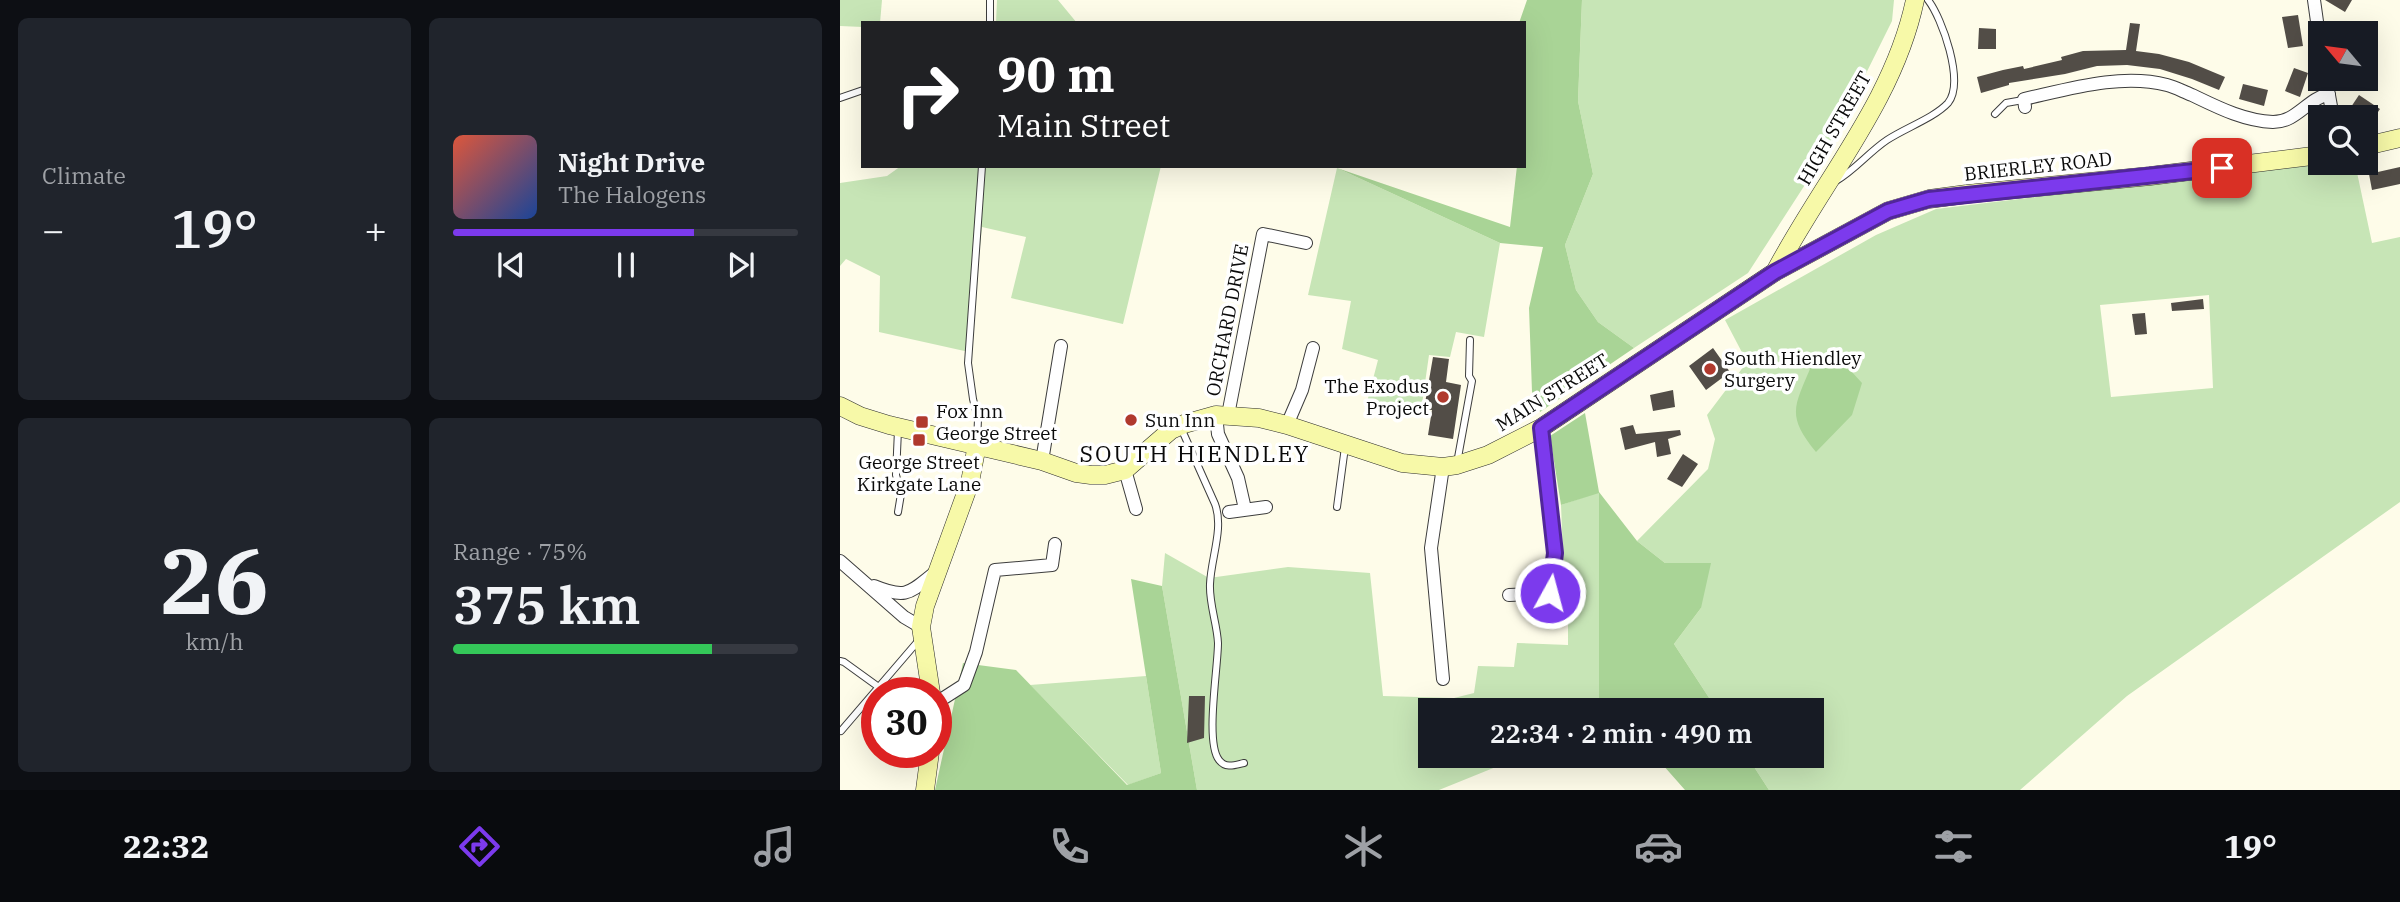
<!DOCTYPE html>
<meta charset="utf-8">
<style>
:root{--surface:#171b24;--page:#20242c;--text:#f1f3f6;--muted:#9ea1a6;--line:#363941;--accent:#7c3aed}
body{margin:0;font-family:"IBM Plex Serif",serif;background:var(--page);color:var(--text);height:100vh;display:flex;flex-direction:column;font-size:26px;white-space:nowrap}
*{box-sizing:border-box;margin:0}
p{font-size:23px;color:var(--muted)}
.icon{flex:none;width:38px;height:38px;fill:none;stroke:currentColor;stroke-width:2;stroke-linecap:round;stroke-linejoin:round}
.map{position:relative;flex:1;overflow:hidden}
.panel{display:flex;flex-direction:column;gap:18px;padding:18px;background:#0d0f14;width:840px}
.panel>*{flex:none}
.guide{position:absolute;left:21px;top:21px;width:665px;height:147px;border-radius:0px;box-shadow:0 7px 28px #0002;background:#202124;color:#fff;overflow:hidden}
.needle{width:46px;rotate:299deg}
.tools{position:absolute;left:1468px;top:21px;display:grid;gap:14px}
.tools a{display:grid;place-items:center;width:70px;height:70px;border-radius:0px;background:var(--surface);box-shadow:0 7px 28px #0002;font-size:35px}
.speed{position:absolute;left:21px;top:677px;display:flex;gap:14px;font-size:35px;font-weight:700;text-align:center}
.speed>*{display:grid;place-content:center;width:91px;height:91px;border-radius:50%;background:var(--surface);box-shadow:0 7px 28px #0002;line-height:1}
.speed .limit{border:10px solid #d22;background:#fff;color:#111}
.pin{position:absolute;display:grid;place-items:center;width:60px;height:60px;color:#fff;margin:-30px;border-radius:14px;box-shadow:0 4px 10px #0006}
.me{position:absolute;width:77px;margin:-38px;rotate:7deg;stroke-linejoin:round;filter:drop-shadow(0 0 5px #0008)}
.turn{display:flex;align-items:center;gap:24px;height:147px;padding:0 21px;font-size:32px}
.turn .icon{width:91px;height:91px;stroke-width:2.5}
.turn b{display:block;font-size:49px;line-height:60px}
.big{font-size:52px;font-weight:600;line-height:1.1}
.panel .tile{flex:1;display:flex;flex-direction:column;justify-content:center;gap:10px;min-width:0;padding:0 24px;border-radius:10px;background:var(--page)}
.panel .dial{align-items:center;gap:0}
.dial b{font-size:91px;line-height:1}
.song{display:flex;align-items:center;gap:21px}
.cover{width:84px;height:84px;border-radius:10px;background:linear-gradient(135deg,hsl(10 70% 55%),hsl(220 70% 35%))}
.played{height:7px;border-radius:4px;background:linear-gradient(90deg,var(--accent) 70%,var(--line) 70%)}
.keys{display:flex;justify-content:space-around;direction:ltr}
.heat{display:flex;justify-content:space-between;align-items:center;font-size:38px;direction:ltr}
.charge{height:10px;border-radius:5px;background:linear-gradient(90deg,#34c759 75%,var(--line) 0)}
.panel .tiles{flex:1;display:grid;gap:18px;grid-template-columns:repeat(2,1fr)}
.trip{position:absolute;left:578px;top:698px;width:406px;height:70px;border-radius:0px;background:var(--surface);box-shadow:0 7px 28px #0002;font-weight:600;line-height:70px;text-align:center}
.menu{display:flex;height:112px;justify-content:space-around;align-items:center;background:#090b0e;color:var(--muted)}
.menu .icon{width:49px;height:49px}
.menu .current{color:var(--accent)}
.menu b{font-size:32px;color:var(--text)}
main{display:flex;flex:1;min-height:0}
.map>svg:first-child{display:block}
</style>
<main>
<section class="panel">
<div class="tiles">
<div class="tile"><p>Climate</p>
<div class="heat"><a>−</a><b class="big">19°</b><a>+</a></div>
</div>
<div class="tile">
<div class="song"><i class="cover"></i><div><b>Night Drive</b><p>The Halogens</p></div></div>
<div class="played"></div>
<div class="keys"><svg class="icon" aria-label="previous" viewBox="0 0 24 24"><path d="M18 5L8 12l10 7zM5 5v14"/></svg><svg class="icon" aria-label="pause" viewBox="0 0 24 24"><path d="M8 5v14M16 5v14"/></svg><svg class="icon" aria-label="next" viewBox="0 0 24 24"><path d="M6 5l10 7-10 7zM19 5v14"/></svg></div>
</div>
<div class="tile dial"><b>26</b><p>km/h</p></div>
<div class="tile"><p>Range · 75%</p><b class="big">375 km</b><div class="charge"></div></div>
</div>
</section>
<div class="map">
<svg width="1560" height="790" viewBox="0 0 1560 790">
<rect width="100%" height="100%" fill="#fefce9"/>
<path fill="#c7e5b6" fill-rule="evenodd" d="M 0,0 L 42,0 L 40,23 L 23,23 L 23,27 L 0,26 Z
M 157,0 L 218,0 L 237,23 L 156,23 Z
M 742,0 L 1054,0 L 1052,21 L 990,146 L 908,273 L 794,348 L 758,322 L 736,290 L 725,245 L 753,174 L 738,101 Z
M 1482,163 L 1515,163 L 1532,243 L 1560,237 L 1560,502 L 1287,696 L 1180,790 L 929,790 L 907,756 L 971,756 L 971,710 L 877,710 L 834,644 L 861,608 L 825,563 L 797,541 L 868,469 L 875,439 L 867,415 L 907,362 L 885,320 L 1036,235 L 1096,209 ZM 1369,295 L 1373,388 L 1271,397 L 1260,305 Z
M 61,166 L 321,166 L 283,324 L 171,298 L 186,237 L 142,227 L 129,352 L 39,332 L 40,276 L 6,259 L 0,266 L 0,183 L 47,176 Z
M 497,168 L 660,243 L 644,337 L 616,332 L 610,357 L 589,355 L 581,411 L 527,402 L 538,360 L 502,349 L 511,301 L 468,295 Z
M 759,492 L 759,710 L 590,710 L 590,756 L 683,756 L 599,790 L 357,790 L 322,586 L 325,553 L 369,578 L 448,567 L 530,573 L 543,696 L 614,698 L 634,693 L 638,666 L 674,667 L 677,643 L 728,645 L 728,608 L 718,594 L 723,554 L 721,505 Z
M 306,676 L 321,773 L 288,785 L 190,685 Z"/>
<path fill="#a9d496" d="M 687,0 L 742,0 L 738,101 L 753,174 L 725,245 L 736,290 L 758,322 L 794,348 L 700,412 L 692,392 L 689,308 L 703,247 L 660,243 L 497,168 L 670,227 L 677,166 L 684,166 L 684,23 L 679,23 Z
M 989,359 L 1011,371 L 1022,383 L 1012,415 L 976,452 C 945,414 955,406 972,364 Z
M 745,413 L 759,492 L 797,541 L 825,563 L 871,563 L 861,608 L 834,644 L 877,710 L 759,710 L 759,493 L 721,505 L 710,436 Z
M 291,579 L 322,586 L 357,790 L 95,790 L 123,663 L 176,670 L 287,785 L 321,773 Z
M 815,756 L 907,756 L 929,790 L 845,790 Z"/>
<path fill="#524d47" d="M 1485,0 L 1512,0 L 1505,12 Z
M 1458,15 L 1463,46 L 1448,48 L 1442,17 Z
M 1290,23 L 1300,24 L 1296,51 L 1319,54 L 1349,62 L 1385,77 L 1379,90 L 1352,79 L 1320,69 L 1287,65 L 1257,66 L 1225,74 L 1169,83 L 1169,85 L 1141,93 L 1137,77 L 1163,70 L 1183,66 L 1184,69 L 1222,60 L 1221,57 L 1243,51 L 1286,50 Z
M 1139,28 L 1156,29 L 1156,49 L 1138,49 Z
M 1454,68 L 1468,73 L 1460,97 L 1445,91 Z
M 1403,84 L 1428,90 L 1424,106 L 1399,99 Z
M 1519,95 L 1540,109 L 1532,121 L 1511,107 Z
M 1560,167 L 1560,184 L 1532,190 L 1529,174 Z
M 1363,299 L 1364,309 L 1332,311 L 1331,303 Z
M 1305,313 L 1307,334 L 1295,335 L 1292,314 Z
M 873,348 L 890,372 L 866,390 L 849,366 Z
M 593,357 L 609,359 L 606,382 L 621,385 L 613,439 L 588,435 L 592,410 L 584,409 Z
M 833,390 L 835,407 L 813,411 L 810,395 Z
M 793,425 L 796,434 L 840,430 L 841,435 L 828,439 L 831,454 L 817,457 L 815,442 L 785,450 L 780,428 Z
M 843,454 L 858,464 L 842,487 L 827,479 Z
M 349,696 L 365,696 L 364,738 L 347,743 Z"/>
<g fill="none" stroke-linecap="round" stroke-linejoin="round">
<defs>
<path id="lane" d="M 150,0 L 150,23
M 0,98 L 23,90
M 1155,114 L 1166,103 L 1183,100
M 996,181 C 1015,170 1029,152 1047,140 C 1065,128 1094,118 1108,103 C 1125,82 1102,18 1088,0
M 341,428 L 375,504 C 384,528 371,558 370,584 C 369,604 377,623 378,643 C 378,668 365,742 379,760 C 386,769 395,765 404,763
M 58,430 L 56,475 L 61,494 L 58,512
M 137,443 L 138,419 L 133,399 L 128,363 L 142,166
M 617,463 L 632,381 L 629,376 L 630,340
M 497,507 L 505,447
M 0,661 L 4,662 L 40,688
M 1,731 L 79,640"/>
<path id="street" d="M 1474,0 L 1480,43
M 1486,79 L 1493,117
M 1185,107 L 1184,99 C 1229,89 1281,73 1327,85 C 1335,87 1344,92 1352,95 C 1377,107 1404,121 1433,122 C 1457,122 1467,99 1489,94
M 376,415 L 378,434 L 398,478 L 405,509
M 388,415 L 423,234 L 466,243
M 447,425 L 462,390 L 473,348
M 701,428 L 715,553 L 710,593
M 202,461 L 221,346
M 603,467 L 591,548 L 603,679
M 285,470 L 296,509
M 389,512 L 426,507
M 0,561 L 64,617 L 81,627
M 34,586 C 68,600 70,592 97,571
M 669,595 L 710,593 L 719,611
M 96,703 L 124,685 L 136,652 L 155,570 L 212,565 L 215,544"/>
<path id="secondary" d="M 1526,146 L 1560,138
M 935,272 C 982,182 1054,101 1075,0
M 0,406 L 20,416 L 49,425 L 202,461 L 236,473 L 251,475 L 265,475 L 285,470 L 331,430 L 344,424 L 376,415 L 419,418 L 447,425 L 562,463 L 603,467 L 617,465 L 648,455 L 701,428 L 935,272 L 1048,211 L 1089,199 L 1127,194 L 1310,176 L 1480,155
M 91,693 L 81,627 L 85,606 L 130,482 L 137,445
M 85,790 L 90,752"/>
</defs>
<use href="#lane" stroke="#3d3d3d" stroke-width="8"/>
<use href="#street" stroke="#3d3d3d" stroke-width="14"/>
<use href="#secondary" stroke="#2c2c2c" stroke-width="19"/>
<use href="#lane" stroke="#fff" stroke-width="6"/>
<use href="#street" stroke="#fff" stroke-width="12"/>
<use href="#secondary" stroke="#f7f9a8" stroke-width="18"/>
</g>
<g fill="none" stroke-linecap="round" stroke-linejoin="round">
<defs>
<path id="route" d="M 710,593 L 715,553 L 701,428 L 935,272 L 1048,211 L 1089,199 L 1382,168"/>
</defs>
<use href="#route" stroke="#51269a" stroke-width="18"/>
<use href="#route" stroke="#7c3aed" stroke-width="12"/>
</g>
<g fill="#b0392d" stroke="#fff" stroke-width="2.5">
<circle cx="870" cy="369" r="7"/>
<circle cx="603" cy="397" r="7"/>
<circle cx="291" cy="420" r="7"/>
<rect x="75" y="415" width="14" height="14" rx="3.5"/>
<rect x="72" y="433" width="14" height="14" rx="3.5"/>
</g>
<g text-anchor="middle" stroke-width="7" stroke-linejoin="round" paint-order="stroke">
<g font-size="19" fill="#0a0a0a" stroke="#fff">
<text transform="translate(994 128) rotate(-60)" y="7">HIGH STREET</text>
<text transform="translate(1198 166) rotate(-6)" y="7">BRIERLEY ROAD</text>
<text transform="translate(387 320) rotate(-79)" y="7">ORCHARD DRIVE</text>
<text transform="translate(712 392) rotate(-32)" y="7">MAIN STREET</text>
</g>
<g font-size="19" fill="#0a0a0a" stroke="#fff" text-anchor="start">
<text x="884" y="365">South Hiendley<tspan x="884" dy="22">Surgery</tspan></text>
<text x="589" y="393" text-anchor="end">The Exodus<tspan x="589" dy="22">Project</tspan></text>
<text x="96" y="418">Fox Inn<tspan x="96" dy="22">George Street</tspan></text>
<text x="305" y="427">Sun Inn</text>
<text x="79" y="469" text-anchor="middle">George Street<tspan x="79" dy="22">Kirkgate Lane</tspan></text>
</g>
<g font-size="23" letter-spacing="2" fill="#0a0a0a" stroke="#fff">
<text x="355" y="462">SOUTH HIENDLEY</text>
</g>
</g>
</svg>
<div class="tools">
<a><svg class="needle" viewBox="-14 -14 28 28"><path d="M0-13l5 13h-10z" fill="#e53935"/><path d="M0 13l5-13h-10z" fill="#9ea1a6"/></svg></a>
<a><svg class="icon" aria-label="search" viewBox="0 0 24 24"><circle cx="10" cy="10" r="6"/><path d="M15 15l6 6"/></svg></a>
</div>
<div class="speed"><div class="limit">30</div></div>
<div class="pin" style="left:1382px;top:168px;background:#d93025"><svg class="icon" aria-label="arrive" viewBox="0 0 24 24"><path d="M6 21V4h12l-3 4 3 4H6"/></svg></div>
<svg class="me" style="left:710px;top:593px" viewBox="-20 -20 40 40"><circle r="17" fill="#7c3aed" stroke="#fff" stroke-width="3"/><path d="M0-11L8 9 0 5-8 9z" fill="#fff"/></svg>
<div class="trip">22:34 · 2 min · 490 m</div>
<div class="guide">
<div class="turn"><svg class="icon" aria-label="right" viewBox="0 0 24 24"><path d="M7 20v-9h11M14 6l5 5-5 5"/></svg><div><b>90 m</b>Main Street</div></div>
</div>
</div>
</main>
<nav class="menu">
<b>22:32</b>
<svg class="icon current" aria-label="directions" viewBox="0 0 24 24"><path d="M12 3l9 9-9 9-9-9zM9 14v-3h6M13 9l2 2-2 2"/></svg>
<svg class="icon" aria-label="music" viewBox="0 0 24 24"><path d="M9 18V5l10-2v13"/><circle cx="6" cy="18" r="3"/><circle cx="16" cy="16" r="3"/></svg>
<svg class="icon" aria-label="phone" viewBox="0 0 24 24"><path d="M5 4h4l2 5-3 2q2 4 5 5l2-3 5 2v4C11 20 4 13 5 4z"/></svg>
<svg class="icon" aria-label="climate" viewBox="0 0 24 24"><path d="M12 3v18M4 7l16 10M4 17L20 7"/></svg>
<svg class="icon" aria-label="car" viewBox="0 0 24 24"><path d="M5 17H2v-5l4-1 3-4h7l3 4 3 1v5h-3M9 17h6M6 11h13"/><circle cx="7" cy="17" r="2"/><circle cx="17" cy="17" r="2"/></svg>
<svg class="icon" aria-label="filters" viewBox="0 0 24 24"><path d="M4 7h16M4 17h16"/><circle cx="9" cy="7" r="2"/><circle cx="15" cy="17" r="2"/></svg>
<b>19°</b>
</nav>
